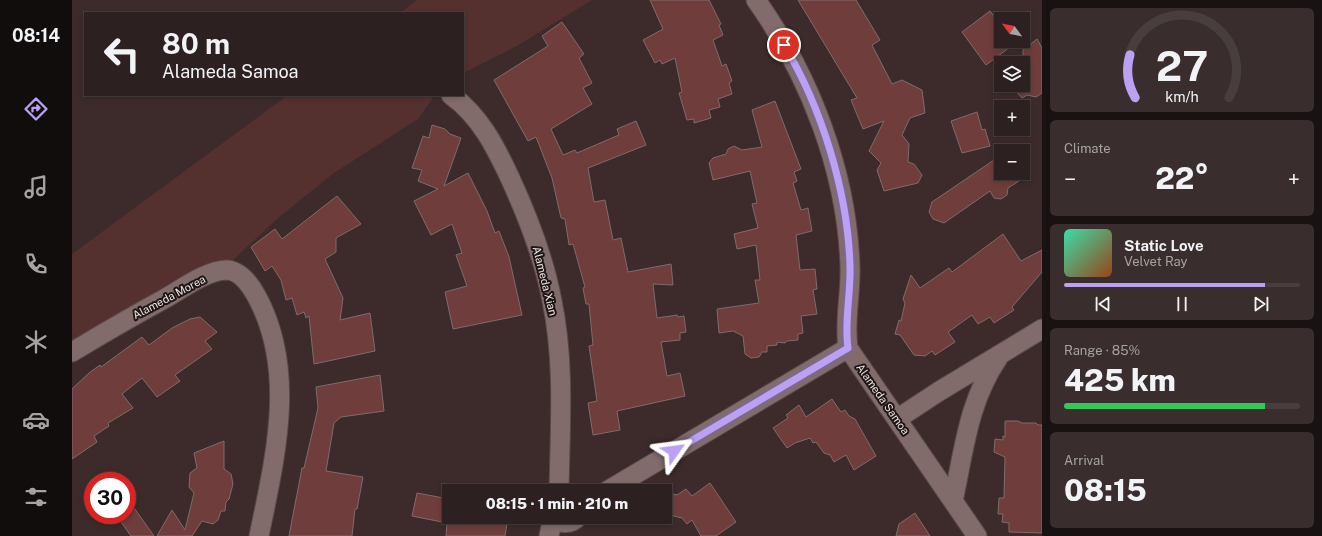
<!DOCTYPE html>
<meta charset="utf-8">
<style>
:root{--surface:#2d2020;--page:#392d2d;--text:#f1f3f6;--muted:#a7a3a5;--line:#483e3e;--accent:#bca0f2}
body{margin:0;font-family:"Public Sans",sans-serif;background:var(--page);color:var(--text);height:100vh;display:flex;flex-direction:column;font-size:15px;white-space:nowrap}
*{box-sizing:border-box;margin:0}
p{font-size:13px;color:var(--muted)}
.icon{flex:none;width:22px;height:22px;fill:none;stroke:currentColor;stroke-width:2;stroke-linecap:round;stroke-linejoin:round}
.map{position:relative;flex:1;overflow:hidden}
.sheet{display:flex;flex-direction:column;gap:8px;padding:8px;background:#191212;width:280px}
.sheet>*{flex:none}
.guide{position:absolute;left:12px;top:12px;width:380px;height:84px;border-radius:0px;box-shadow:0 2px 6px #0003,0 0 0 1px var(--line);background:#2d2020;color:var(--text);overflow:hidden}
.needle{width:26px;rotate:302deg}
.tools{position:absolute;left:922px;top:12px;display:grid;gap:8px}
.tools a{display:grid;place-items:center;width:36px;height:36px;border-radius:0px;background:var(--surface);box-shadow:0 2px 6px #0003,0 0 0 1px var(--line);font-size:20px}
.speed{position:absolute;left:12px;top:472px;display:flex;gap:8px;font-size:20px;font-weight:700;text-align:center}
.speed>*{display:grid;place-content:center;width:52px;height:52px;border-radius:50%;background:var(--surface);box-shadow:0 2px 6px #0003,0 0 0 1px var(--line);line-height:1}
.speed .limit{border:6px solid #d22;background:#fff;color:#111}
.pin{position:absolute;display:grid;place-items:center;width:34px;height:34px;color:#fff;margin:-17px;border:2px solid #fff;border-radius:50%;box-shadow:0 1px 4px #0007}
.me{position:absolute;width:44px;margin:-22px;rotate:59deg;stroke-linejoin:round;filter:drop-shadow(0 0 3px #0008)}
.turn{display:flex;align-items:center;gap:14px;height:84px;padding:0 12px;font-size:18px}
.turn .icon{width:52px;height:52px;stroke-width:2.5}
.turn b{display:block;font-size:28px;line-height:34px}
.big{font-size:30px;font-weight:800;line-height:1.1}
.sheet .card{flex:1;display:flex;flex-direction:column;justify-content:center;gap:6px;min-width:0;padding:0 14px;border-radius:6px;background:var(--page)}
.sheet .dial{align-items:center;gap:0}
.dial svg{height:104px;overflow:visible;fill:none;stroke:var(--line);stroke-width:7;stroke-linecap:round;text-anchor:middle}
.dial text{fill:var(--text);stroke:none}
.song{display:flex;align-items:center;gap:12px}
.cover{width:48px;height:48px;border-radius:6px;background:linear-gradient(135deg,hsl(160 70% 55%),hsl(20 70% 35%))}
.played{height:4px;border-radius:2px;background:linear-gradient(90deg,var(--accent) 85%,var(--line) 85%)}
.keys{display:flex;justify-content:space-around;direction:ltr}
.heat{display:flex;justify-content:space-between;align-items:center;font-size:22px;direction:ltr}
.charge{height:6px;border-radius:3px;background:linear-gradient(90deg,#34c759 85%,var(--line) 0)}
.trip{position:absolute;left:370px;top:484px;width:230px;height:40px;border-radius:0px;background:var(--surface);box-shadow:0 2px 6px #0003,0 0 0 1px var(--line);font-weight:800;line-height:40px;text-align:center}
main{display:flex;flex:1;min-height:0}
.dock{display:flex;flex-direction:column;width:72px;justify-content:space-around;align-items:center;background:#120d0d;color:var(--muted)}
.dock .icon{width:28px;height:28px}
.dock .current{color:var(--accent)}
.dock b{font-size:18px;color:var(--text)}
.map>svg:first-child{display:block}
</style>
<main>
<nav class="dock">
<b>08:14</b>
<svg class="icon current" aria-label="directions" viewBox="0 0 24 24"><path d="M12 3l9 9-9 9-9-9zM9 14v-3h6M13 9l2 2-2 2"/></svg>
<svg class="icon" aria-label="music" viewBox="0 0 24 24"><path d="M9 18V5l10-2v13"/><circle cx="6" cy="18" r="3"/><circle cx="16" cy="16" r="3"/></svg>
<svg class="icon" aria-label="phone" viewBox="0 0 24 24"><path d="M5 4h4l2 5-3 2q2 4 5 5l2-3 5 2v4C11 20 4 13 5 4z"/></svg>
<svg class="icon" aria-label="climate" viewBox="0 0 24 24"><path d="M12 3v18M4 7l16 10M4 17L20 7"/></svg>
<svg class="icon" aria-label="car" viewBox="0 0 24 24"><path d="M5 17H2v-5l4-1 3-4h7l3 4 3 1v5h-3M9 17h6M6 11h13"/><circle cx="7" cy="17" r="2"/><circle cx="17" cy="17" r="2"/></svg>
<svg class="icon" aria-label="filters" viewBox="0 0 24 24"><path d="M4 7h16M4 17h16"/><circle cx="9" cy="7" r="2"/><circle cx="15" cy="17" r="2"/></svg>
</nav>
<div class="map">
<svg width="970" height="536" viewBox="0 0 970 536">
<rect width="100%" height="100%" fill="#3c2b2a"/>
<path fill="#54302f" d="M 345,0 L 520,0 L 445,46 L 391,73 L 391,13 L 328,13 Z
M 216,95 L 363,95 L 346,119 L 262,173 L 206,218 L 158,263 L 146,264 L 72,299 L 0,341 L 0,254 Z"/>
<path fill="#6f3d3c" stroke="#806b6a" d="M 578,0 L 637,0 L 649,24 L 647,25 L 651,35 L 641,40 L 650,66 L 654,64 L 660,81 L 657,83 L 660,94 L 646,99 L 648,107 L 637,110 L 639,118 L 622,123 L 622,119 L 615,120 L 607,93 L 610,92 L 603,58 L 590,64 L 588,60 L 583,63 L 571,40 L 591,29 Z
M 726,0 L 784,0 L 808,40 L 800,45 L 820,84 L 830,80 L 850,90 L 853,113 L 838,118 L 830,135 L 837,144 L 836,162 L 842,164 L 850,175 L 846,183 L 812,191 L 805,170 L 809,163 L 797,151 L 812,121 L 791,129 L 779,100 L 785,98 Z
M 918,11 L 929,26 L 929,41 L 946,41 L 914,65 L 890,32 Z
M 490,22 L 512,54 L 507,58 L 520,83 L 511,88 L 520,104 L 479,129 L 491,155 L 503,150 L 505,153 L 547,135 L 545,129 L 564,121 L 574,145 L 516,168 L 522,202 L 533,200 L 541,240 L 549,238 L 556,272 L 599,264 L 601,285 L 581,284 L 585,318 L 605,315 L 606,317 L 612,316 L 614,332 L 608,333 L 608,340 L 589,342 L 595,376 L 608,373 L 613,396 L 545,411 L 548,430 L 521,435 L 516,403 L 525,401 L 517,346 L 521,345 L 517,304 L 514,304 L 511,288 L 513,287 L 501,244 L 497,245 L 493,219 L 489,218 L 480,178 L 464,137 L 456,141 L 422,80 L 476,46 L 470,36 Z
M 965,39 L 970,48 L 970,93 L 964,97 L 955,95 L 950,98 L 942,89 L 947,85 L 951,85 L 951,82 L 959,75 L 951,65 L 951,50 Z
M 703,101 L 729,169 L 722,172 L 725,181 L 721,183 L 729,210 L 736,208 L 740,231 L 724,235 L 728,270 L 743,269 L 745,289 L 741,290 L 745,314 L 729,316 L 731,333 L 726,334 L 726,340 L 715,341 L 713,343 L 705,342 L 705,345 L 695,346 L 695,352 L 690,352 L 687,357 L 679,358 L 673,354 L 671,336 L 661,331 L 647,333 L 645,309 L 687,303 L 683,280 L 688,280 L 684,245 L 665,249 L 662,234 L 686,228 L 680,204 L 685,203 L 678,171 L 641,180 L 637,163 L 641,158 L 654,154 L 656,149 L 662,146 L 670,150 L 690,147 L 680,110 Z
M 905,112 L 910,130 L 913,129 L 918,146 L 890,153 L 879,121 Z
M 360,125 L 373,129 L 378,134 L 389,138 L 372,186 L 396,173 L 415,211 L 423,233 L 427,231 L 437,257 L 450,315 L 381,329 L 373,292 L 395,286 L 384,255 L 390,253 L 380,224 L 359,235 L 342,201 L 366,189 L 346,181 L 350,170 L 340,168 L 351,136 L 357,138 Z
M 922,160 L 923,164 L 929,160 L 929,173 L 941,173 L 947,181 L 936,188 L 935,195 L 929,199 L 922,198 L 918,191 L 872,223 L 861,219 L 857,212 L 860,202 Z
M 265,196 L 289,224 L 264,238 L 264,252 L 253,259 L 271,298 L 268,320 L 298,313 L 303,351 L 242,364 L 237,316 L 234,318 L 232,312 L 225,315 L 220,298 L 214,300 L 209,280 L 200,266 L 193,271 L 179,247 L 203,229 L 210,239 Z
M 931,234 L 949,261 L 970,250 L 970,272 L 940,307 L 942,310 L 922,323 L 918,317 L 906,324 L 900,315 L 876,332 L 883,342 L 863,355 L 860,351 L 853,356 L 842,355 L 828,335 L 823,334 L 827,320 L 829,321 L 833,303 L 831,299 L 839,275 L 848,288 L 877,268 L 880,272 Z
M 128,317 L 145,332 L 133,341 L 140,349 L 103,375 L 108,381 L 85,397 L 70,378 L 50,394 L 61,408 L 36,423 L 37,426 L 22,436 L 25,442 L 0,459 L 0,389 L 17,373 L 28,365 L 29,367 L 70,337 L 77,345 L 100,328 L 118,319 Z
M 308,375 L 312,411 L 269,417 L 262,423 L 254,471 L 291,477 L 285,509 L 283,509 L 280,536 L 217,536 L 230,468 L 232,468 L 246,408 L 244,387 Z
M 760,399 L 769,412 L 773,410 L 777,416 L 783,419 L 804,456 L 782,470 L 774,455 L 762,462 L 758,455 L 752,453 L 744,442 L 741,443 L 738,438 L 723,443 L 715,448 L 701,428 L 716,418 L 714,415 L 727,405 L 734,417 Z
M 933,421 L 946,421 L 950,423 L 964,423 L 966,425 L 970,425 L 970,533 L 937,532 L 937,523 L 930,522 L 931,514 L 926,514 L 927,498 L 932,498 L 933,457 L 922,452 L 923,439 L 931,440 L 931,436 L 933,437 Z
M 152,441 L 152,469 L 159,474 L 161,484 L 157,499 L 154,502 L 153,511 L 149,511 L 146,520 L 141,524 L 130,521 L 120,536 L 85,536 L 100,510 L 113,530 L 122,493 L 117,487 L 118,473 L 125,468 L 122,453 Z
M 638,483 L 664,522 L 644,536 L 629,536 L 620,520 L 615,524 L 610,518 L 593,514 L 593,492 L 605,495 L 614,489 L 620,496 Z
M 345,493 L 377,499 L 377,517 L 436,517 L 433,536 L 374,536 L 375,523 L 340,516 Z
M 55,498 L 82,536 L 59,536 L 44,515 L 55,515 Z
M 843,513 L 858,536 L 824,536 L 827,524 Z"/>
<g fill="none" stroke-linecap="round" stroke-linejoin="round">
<defs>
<path id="street" d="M 684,0 C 738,76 775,172 778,266 C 779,294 772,320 776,348 L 905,536
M 379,95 C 408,116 423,146 438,178 C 456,217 472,258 480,301 C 493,363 488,428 487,491
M 0,352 C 30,334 61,316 92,299 C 110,289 133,271 154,270 C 168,270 179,286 185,297 C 225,371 203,458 187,536
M 825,419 L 866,392 L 970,329
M 535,491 L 776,348
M 881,501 C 892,451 896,402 926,358
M 482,517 C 489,525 499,524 506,517
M 477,536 L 481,517"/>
</defs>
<use href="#street" stroke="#594949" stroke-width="21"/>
<use href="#street" stroke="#816c6b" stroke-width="19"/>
</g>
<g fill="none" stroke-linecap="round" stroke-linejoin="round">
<defs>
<path id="route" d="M 602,451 L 776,348 C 772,321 779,294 778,266 C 776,193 750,108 712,45"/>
</defs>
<use href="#route" stroke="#7a689d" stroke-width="10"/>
<use href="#route" stroke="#bca0f2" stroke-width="7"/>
</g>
<g text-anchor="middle" stroke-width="4" stroke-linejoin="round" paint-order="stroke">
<g font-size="11" fill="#f1e4e4" stroke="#1e1615">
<text transform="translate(473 281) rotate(76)" y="4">Alameda Xian</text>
<text transform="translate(97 297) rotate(-28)" y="4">Alameda Morea</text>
<text transform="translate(811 399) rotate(55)" y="4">Alameda Samoa</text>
</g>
</g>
</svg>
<div class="tools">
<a><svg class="needle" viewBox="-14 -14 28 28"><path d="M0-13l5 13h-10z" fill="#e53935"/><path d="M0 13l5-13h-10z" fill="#a7a3a5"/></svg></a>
<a><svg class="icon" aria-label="layers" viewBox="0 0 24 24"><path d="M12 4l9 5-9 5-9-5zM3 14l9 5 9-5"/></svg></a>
<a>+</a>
<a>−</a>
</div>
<div class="speed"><div class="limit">30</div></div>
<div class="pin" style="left:712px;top:45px;background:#d93025"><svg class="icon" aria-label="arrive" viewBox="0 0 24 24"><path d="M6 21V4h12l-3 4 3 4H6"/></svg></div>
<svg class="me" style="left:602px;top:451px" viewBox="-20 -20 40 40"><path d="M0-17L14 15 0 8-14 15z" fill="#bca0f2" stroke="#fff" stroke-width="4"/></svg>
<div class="trip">08:15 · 1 min · 210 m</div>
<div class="guide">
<div class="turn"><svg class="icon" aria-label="left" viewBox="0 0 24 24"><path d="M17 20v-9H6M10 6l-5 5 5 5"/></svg><div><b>80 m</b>Alameda Samoa</div></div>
</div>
</div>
<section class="sheet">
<div class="card dial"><svg viewBox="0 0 100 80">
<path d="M14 69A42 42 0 1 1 86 69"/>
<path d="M14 69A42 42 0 0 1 10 36" stroke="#bca0f2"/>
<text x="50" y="56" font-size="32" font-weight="700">27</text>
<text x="50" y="72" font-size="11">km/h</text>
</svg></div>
<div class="card"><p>Climate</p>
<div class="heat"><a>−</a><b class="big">22°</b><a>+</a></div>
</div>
<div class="card">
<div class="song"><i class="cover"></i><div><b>Static Love</b><p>Velvet Ray</p></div></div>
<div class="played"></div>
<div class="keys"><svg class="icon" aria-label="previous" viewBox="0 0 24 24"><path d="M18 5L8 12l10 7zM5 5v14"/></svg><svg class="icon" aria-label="pause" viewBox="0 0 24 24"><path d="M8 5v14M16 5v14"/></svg><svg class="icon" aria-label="next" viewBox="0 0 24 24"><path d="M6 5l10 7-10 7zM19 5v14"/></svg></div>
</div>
<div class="card"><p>Range · 85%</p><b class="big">425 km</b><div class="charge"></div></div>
<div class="card"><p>Arrival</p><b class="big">08:15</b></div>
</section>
</main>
